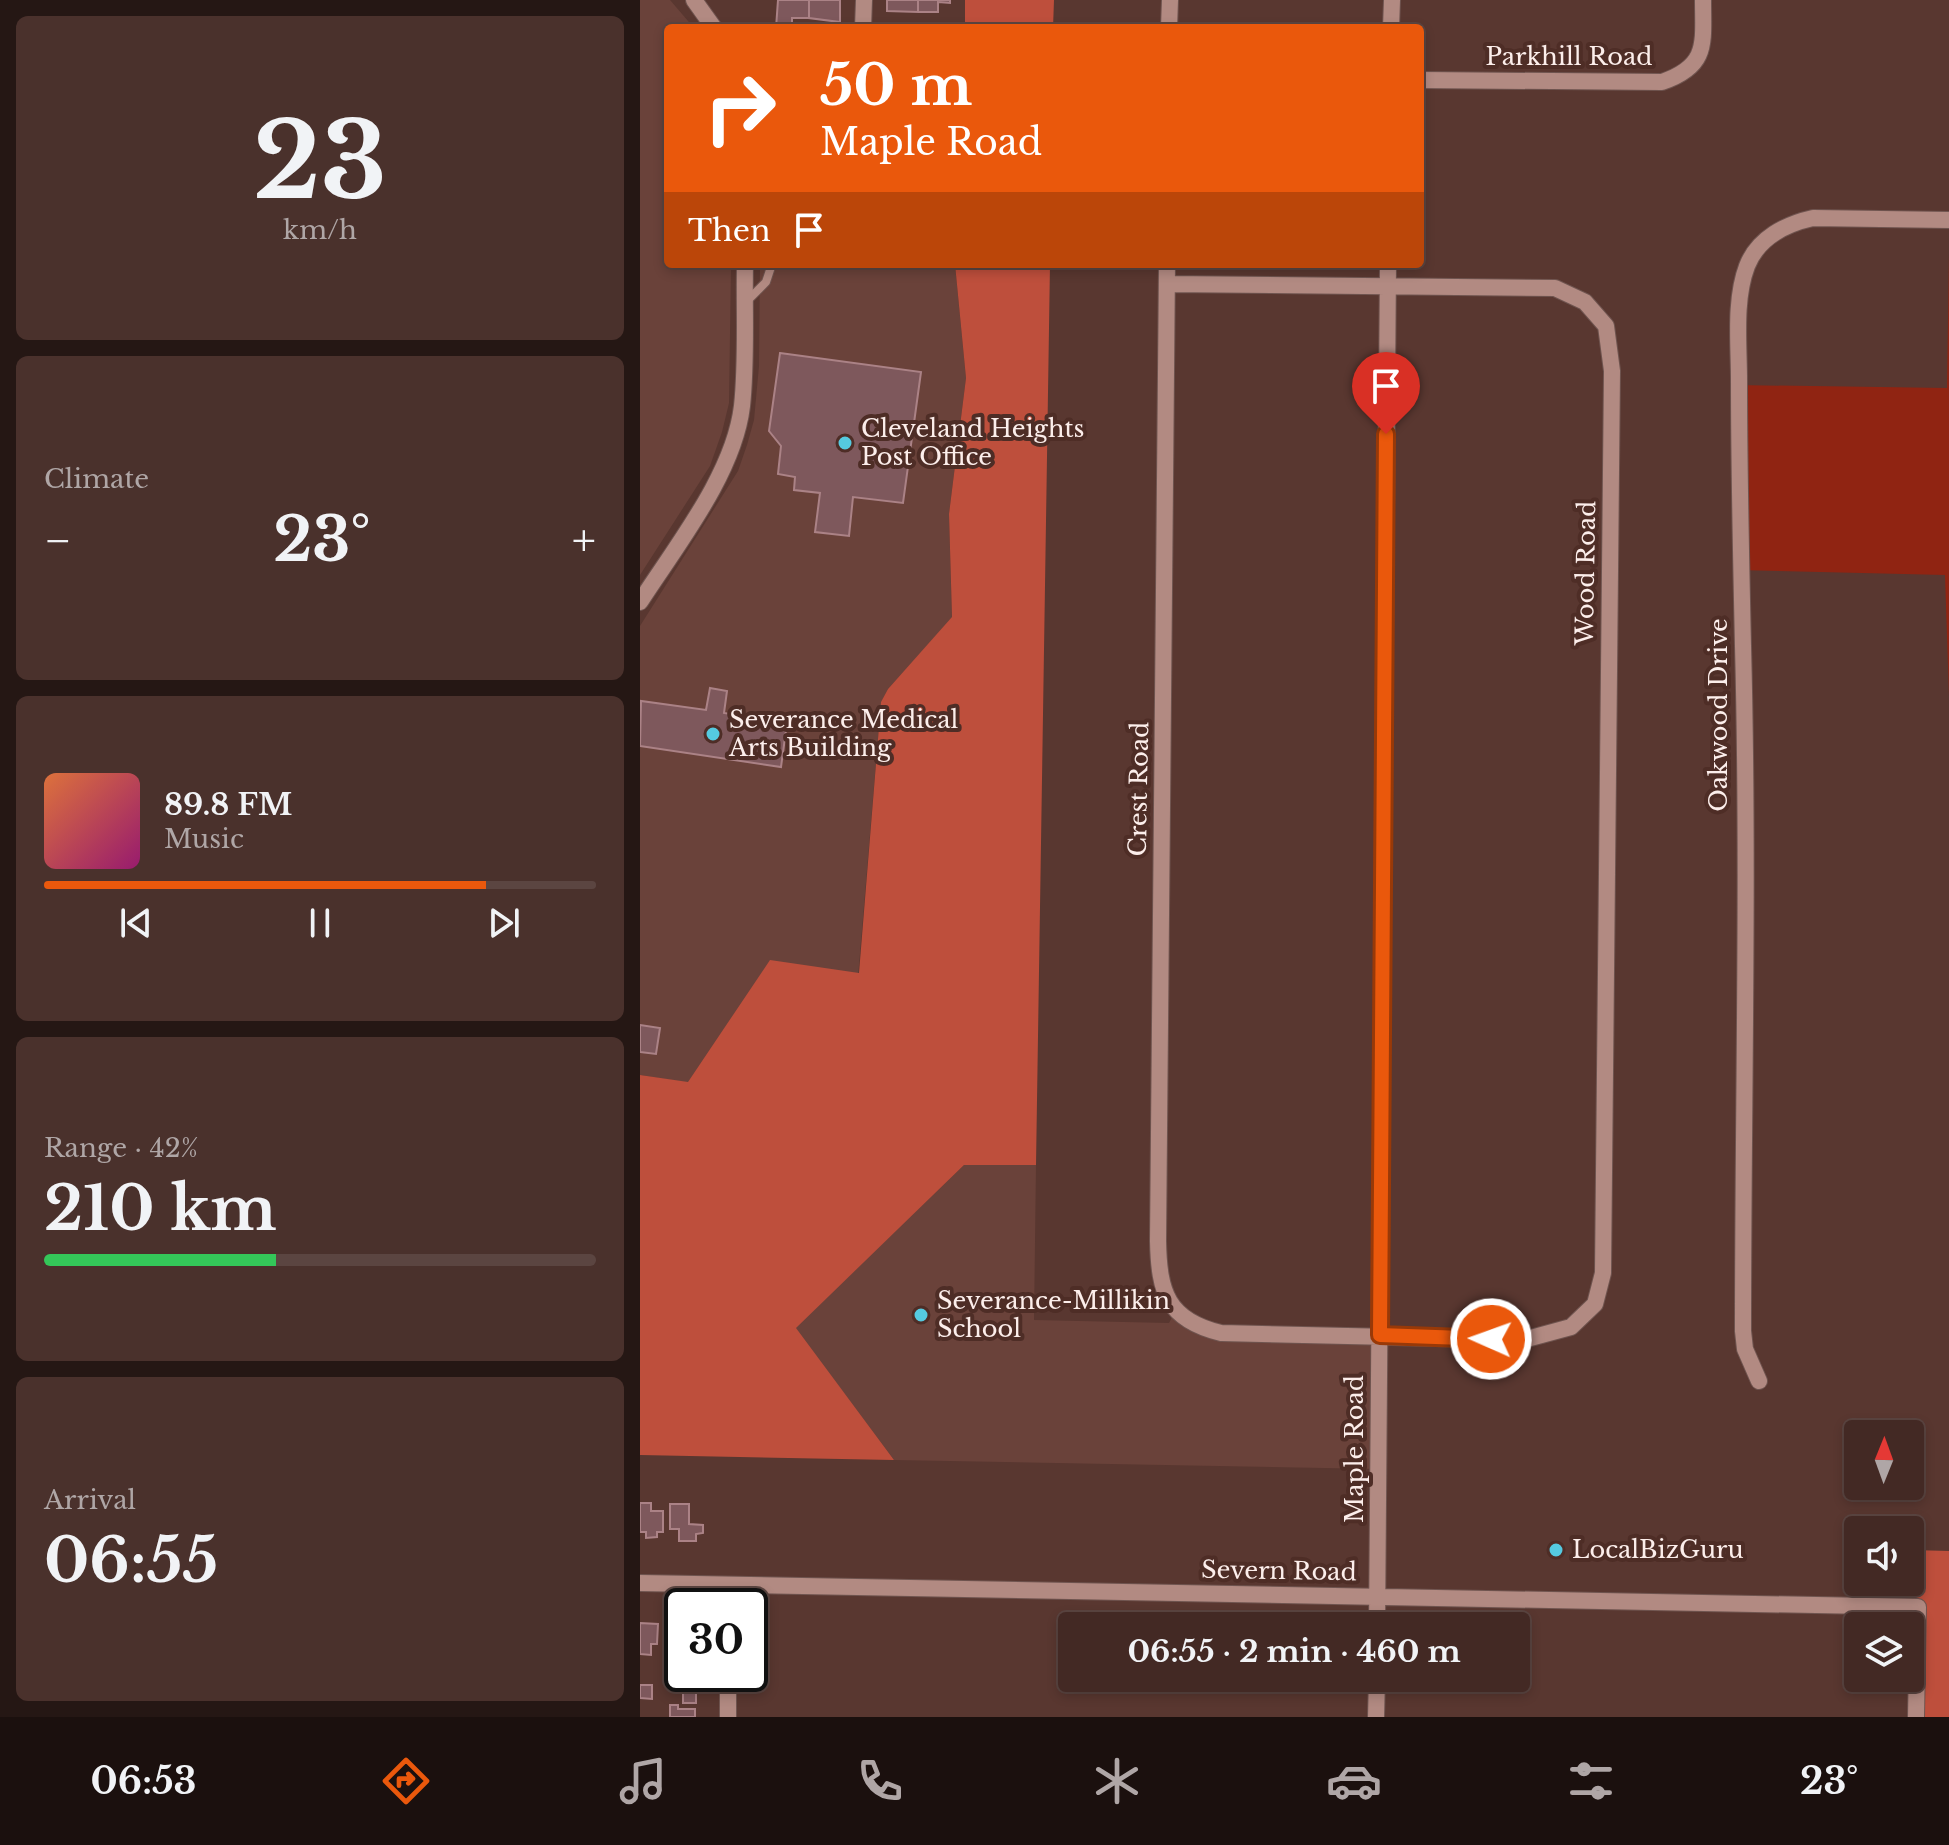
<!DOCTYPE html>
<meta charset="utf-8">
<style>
:root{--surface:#432924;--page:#4a312c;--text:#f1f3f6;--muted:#afa6a6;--line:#5b4541;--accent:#ea580c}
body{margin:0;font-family:"Libre Baskerville",serif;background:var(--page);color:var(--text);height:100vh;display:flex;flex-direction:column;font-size:30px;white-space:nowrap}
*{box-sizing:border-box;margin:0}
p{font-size:26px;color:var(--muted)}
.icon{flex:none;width:44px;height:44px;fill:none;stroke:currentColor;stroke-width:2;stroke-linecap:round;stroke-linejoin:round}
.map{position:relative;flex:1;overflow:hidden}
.details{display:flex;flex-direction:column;gap:16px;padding:16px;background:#251714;width:640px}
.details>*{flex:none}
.hud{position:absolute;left:24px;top:24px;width:760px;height:244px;border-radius:8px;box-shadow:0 4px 12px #0003,0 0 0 2px var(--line);background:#ea580c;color:#fff;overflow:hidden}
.needle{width:52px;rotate:1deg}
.buttons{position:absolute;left:1204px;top:1420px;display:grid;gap:16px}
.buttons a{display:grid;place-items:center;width:80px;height:80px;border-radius:8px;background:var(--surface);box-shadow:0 4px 12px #0003,0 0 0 2px var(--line);font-size:40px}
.speed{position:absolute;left:24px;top:1588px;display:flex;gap:16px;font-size:40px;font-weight:700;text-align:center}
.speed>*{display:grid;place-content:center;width:104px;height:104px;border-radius:50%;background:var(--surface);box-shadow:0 4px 12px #0003,0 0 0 2px var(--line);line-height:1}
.speed .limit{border:4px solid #111;border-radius:12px;background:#fff;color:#111}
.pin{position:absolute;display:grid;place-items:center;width:68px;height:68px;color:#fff;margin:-82px -34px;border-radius:50% 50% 50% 0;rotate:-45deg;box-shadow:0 0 8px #0007}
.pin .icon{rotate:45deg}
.me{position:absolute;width:88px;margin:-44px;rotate:272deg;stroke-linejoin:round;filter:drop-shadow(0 0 6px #0008)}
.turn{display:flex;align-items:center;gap:28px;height:168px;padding:0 24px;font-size:36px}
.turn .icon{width:104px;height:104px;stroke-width:2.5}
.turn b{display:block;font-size:56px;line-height:68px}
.then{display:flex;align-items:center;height:76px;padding:0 24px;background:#0003;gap:16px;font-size:30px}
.big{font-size:60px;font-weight:700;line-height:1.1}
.details .widget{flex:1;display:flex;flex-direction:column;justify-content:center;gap:12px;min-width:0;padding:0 28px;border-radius:12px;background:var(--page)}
.details .dial{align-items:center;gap:0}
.dial b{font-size:104px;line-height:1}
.song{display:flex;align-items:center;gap:24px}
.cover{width:96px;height:96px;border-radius:12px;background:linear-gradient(135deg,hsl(20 70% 55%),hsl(320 70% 35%))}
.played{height:8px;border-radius:4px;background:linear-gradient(90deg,var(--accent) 80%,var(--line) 80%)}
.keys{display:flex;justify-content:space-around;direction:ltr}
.heat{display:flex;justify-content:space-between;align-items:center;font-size:44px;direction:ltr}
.charge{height:12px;border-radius:6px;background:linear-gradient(90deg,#34c759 42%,var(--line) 0)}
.trip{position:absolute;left:418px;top:1612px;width:472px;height:80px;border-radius:8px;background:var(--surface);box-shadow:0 4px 12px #0003,0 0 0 2px var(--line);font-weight:700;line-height:80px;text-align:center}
.dock{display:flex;height:128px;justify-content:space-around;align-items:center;background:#1b100e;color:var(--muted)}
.dock .icon{width:56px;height:56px}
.dock .current{color:var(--accent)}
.dock b{font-size:36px;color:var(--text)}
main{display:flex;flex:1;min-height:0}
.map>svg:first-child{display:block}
</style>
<main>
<section class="details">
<div class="widget dial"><b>23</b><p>km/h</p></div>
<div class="widget"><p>Climate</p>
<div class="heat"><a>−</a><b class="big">23°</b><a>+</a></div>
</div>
<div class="widget">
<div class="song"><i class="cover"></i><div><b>89.8 FM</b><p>Music</p></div></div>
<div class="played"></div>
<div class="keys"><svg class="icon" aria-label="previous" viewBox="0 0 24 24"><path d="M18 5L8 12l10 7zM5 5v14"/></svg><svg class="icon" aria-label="pause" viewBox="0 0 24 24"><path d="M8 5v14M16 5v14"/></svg><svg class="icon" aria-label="next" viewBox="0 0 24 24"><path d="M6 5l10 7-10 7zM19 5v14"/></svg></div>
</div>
<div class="widget"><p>Range · 42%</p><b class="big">210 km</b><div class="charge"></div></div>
<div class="widget"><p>Arrival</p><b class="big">06:55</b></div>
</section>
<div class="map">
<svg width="1309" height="1717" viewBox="0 0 1309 1717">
<rect width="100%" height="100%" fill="#593730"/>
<path fill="#6a423a" d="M 0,0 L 30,0 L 54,28 L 28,28 L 28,264 L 91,264 L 89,403 L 82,432 L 70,466 L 0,575 Z
M 120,264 L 315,264 L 326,378 L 309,514 L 312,618 L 248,689 L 241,703 L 207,1109 L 0,1075 L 0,626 L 98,471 L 107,445 L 114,420 L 119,366 Z
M 324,1165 L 396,1165 L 394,1320 L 529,1323 L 536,1310 L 565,1329 L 740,1335 L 738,1469 L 254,1460 L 155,1328 Z"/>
<path fill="#902412" d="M 1309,254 L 1309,696 L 1305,575 L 1096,570 L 1095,385 L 1307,388 Z"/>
<path fill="#be4f3c" d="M 325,0 L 414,0 L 413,28 L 325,28 Z
M 315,264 L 410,264 L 396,1165 L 324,1165 L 156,1328 L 254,1460 L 0,1455 L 0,1075 L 48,1082 L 130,960 L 219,973 L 241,702 L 248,689 L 312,617 L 309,514 L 326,378 Z
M 1272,1550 L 1309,1551 L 1309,1717 L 1276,1717 L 1278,1608 L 1265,1607 L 1268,1582 L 1270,1582 Z"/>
<path fill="#7e585c" stroke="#ab8286" stroke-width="2" d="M 138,0 L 169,0 L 169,18 L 152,18 L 152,28 L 136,28 Z
M 169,0 L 200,0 L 200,22 L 169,18 Z
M 247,0 L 278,0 L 278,12 L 247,11 Z
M 278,0 L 310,0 L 310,3 L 298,2 L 298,12 L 278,12 Z
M 140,353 L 281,372 L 263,503 L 213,497 L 209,536 L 175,532 L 180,493 L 154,490 L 155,477 L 138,474 L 141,446 L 129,431 Z
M 70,688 L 87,691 L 84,713 L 147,723 L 141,767 L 0,746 L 1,701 L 66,710 Z
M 0,1025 L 20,1028 L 16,1054 L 0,1052 Z
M 0,1503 L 11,1503 L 11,1511 L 23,1511 L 23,1532 L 17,1532 L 17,1537 L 6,1538 L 6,1532 L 0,1532 Z
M 30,1504 L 49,1504 L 49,1524 L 63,1525 L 63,1533 L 56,1534 L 56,1541 L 39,1541 L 39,1529 L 30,1529 Z
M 0,1623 L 18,1624 L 17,1644 L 11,1644 L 11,1655 L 0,1654 Z
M 30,1624 L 42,1624 L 42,1649 L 29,1649 Z
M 0,1685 L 12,1685 L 12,1699 L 0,1698 Z
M 43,1689 L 56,1689 L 56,1703 L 43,1703 Z
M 30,1705 L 38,1705 L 38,1709 L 55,1709 L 55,1717 L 30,1717 Z"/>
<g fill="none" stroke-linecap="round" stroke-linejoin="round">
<defs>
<path id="service" d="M 105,303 L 126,282 L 132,264"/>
<path id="minor" d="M 54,0 L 74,28
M 223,28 L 224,0
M 529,28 L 530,0
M 751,28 L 752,0
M 780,80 L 1022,82 C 1069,66 1063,43 1063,0
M 527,284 L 915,288 L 945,302 L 966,326 L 972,371 L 963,1273 L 955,1304 L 931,1327 L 883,1340 L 581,1333 C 527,1320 519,1292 518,1241 L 527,264
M 0,602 C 36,546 94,474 102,406 C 107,360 104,311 105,264
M 1119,1381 L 1105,1349 L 1103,1331 C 1103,1103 1109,874 1103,646 C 1101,558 1099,469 1099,380 C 1099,344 1094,300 1107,266 C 1118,238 1146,224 1173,218 L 1309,220
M 0,1583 L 1278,1607 L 1276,1717
M 89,1606 L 89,1585
M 737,1626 L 748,264
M 88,1717 L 88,1674
M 736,1717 L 737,1678"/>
</defs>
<use href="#service" stroke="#6f544f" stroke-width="10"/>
<use href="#minor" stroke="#6f544f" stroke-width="18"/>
<use href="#service" stroke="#b28a82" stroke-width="8"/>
<use href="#minor" stroke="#b28a82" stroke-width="16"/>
</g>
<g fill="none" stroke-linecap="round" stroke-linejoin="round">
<defs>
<path id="route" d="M 746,434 L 740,1335 L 851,1339"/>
</defs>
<use href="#route" stroke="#983908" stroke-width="20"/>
<use href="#route" stroke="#ea580c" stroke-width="14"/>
</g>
<g fill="#55cae0" stroke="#4e2d26" stroke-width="3">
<circle cx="205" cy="443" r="8"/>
<circle cx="73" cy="734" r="8"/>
<circle cx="281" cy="1315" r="8"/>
<circle cx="916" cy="1550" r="8"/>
</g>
<g text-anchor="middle" stroke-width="8" stroke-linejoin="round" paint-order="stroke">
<g font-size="24" fill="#fceeeb" stroke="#4e2d26">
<text x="929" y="65">Parkhill Road</text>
<text transform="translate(946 573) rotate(-89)" y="8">Wood Road</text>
<text transform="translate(1079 715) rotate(-90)" y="8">Oakwood Drive</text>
<text transform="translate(499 789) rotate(-89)" y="8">Crest Road</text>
<text transform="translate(715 1449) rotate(-90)" y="8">Maple Road</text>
<text transform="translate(639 1571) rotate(1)" y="8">Severn Road</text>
</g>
<g font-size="24" fill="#fceeeb" stroke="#4e2d26" text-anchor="start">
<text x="221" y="437">Cleveland Heights<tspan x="221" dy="28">Post Office</tspan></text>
<text x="89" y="728">Severance Medical<tspan x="89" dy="28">Arts Building</tspan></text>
<text x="297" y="1309">Severance-Millikin<tspan x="297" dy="28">School</tspan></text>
<text x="932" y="1558">LocalBizGuru</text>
</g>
</g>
</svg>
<div class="buttons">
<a><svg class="needle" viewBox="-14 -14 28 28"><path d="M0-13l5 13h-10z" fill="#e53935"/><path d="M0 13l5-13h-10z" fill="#afa6a6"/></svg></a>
<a><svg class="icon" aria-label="sound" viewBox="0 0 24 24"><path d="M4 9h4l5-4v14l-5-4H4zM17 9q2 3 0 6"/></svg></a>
<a><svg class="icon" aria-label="layers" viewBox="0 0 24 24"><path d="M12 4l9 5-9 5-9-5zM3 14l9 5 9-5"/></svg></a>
</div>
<div class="speed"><div class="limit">30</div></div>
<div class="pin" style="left:746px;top:434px;background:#d93025"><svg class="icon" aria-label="arrive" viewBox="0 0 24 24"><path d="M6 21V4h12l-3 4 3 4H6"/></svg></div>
<svg class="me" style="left:851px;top:1339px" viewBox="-20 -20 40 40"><circle r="17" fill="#ea580c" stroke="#fff" stroke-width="3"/><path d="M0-11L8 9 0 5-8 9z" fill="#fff"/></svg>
<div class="trip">06:55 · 2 min · 460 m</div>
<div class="hud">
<div class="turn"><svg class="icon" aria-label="right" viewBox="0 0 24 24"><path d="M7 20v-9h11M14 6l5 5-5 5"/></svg><div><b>50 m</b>Maple Road</div></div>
<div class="then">Then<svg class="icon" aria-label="arrive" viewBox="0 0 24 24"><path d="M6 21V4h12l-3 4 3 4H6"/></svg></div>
</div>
</div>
</main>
<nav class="dock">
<b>06:53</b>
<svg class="icon current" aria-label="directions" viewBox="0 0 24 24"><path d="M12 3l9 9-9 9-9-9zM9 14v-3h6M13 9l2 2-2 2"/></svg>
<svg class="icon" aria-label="music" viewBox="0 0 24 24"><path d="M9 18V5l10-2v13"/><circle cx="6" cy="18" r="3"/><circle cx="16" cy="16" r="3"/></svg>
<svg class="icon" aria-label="phone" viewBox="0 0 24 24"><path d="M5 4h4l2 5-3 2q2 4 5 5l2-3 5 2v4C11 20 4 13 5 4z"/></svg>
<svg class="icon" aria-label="climate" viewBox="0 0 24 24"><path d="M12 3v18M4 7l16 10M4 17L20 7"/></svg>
<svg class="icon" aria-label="car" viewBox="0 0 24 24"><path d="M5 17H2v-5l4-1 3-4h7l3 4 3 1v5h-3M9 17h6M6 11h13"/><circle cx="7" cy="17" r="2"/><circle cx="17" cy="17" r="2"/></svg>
<svg class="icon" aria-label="filters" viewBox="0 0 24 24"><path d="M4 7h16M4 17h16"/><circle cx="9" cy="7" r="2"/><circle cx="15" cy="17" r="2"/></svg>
<b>23°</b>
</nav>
